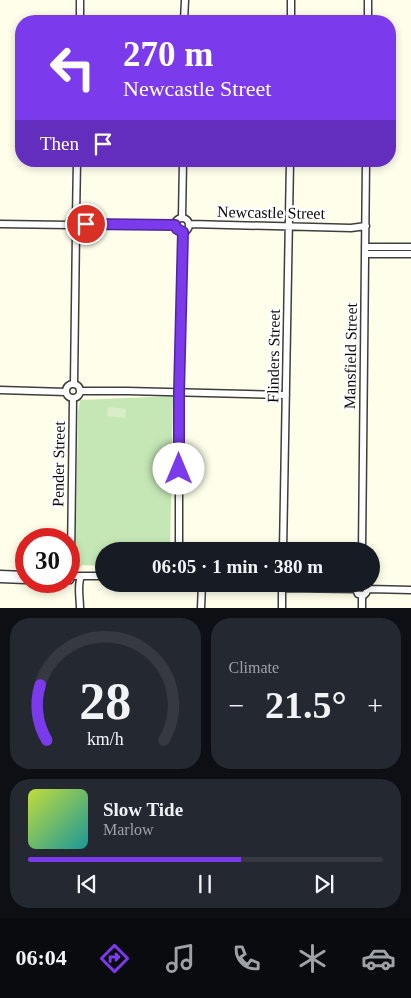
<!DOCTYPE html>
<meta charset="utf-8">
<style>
:root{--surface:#171b24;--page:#242831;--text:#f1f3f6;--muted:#9ea1a6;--line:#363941;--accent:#7c3aed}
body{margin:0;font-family:"Times New Roman",serif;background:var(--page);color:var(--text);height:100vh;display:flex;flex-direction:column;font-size:19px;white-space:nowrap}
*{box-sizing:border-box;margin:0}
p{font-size:16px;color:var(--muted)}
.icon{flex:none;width:28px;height:28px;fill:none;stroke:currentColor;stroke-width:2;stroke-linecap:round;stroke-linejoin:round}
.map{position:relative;height:608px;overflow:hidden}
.side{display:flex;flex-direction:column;gap:10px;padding:10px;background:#0d0f14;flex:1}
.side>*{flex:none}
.top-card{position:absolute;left:15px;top:15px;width:381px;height:152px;border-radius:20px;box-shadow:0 2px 8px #0003;background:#7c3aed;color:#fff;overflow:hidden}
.speed{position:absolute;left:15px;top:528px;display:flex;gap:10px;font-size:25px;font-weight:700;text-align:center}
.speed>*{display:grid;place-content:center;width:65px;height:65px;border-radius:50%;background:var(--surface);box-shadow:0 2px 8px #0003;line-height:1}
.speed .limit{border:8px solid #d22;background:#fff;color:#111}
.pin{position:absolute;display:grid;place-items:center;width:42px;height:42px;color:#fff;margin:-21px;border:2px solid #fff;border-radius:50%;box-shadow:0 1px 5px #0007}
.me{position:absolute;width:55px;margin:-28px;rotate:0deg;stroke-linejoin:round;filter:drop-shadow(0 0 4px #0008)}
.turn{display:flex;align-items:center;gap:18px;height:105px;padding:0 25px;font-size:22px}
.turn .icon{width:65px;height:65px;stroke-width:2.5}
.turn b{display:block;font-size:35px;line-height:42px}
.then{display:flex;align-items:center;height:48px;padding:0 25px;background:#0003;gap:10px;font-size:19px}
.big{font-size:38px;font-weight:700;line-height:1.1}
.side .card{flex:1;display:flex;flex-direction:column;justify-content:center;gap:8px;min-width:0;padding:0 18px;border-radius:20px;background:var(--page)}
.side .dial{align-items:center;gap:0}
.dial svg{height:130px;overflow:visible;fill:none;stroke:var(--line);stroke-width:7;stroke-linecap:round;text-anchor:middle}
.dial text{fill:var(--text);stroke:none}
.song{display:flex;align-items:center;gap:15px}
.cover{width:60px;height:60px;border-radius:8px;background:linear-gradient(135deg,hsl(70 70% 55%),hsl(180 70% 35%))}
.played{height:5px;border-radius:2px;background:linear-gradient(90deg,var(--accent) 60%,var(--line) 60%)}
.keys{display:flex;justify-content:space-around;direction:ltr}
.heat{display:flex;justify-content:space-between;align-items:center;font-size:28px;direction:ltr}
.side .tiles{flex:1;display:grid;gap:10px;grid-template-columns:1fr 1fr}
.card:last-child{grid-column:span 2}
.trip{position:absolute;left:95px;top:542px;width:285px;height:50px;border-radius:25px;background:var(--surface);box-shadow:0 2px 8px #0003;font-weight:700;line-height:50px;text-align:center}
.dock{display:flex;height:80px;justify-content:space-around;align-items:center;background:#090b0e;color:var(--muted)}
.dock .icon{width:35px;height:35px}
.dock .active{color:var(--accent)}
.dock b{font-size:22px;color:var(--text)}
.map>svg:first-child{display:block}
</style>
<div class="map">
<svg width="411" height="608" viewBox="0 0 411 608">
<rect width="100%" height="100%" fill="#fefeeb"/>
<path fill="#c5e7b6" d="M 173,396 L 170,551 L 104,551 L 104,566 L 83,565 L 75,570 L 78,413 L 80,400 Z"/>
<path fill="#d9eec8" d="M 108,407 L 126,409 L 125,418 L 107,416 Z"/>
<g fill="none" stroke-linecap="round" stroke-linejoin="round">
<defs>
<path id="minor" d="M 80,21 L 80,0
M 184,21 L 185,0
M 291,21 L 291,0
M 368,21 L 368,0
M 76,217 L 77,161
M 182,217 L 183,161
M69 224a7 7 0 1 1 14 0a7 7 0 1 1-14 0Z
M175 225a7 7 0 1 1 14 0a7 7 0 1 1-14 0Z
M 0,224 L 69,225
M 83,224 L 175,225
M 190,224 L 351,228 L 366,226
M 365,247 L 411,247
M 365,254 L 411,254
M66 391a7 7 0 1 1 14 0a7 7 0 1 1-14 0Z
M 74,384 L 76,231
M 0,390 L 66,392
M 81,391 L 127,391 L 286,395
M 179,551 L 179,393 L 183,232
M 283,551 L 290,161
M 362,551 L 366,161
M 0,574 L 26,575
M 70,576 L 104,576
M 0,579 L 26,580
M 70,580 L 72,573 L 71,559 L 73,399
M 276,584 L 286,588 L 356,589
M 359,584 L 357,586 L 356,589 L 358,594 L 364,595 L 366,593 L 368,589
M 368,589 L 411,590
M 80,608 C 80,597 77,586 81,576
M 201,608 L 202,584
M 282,608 L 282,584
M 362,608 L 362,595"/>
</defs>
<use href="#minor" stroke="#3e3e3e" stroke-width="9"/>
<use href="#minor" stroke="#fff" stroke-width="6"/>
</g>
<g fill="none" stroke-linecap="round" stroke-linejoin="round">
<defs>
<path id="route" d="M 86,224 L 175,225 L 177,229 L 183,232 L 179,393 L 179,469"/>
</defs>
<use href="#route" stroke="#51269a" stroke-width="12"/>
<use href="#route" stroke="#7c3aed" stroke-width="9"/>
</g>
<g text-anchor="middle" stroke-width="5" stroke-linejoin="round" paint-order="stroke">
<g font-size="16" fill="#0b0b0b" stroke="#fff">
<text transform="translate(271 212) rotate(1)" y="6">Newcastle Street</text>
<text transform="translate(273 356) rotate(-89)" y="6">Flinders Street</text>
<text transform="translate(350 356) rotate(-89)" y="6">Mansfield Street</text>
<text transform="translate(58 464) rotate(-89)" y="6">Pender Street</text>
</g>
</g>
</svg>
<div class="speed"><div class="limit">30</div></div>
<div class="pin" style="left:86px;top:224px;background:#d93025"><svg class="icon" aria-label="arrive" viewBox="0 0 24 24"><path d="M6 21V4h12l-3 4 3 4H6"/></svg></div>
<svg class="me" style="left:179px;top:469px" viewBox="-20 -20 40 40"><circle r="19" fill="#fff"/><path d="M0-13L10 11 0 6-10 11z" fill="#7c3aed"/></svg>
<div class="trip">06:05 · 1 min · 380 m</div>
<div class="top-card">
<div class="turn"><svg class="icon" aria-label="left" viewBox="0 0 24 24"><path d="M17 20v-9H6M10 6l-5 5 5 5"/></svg><div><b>270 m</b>Newcastle Street</div></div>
<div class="then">Then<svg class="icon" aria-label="arrive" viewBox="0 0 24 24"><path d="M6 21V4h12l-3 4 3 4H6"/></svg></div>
</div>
</div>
<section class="side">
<div class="tiles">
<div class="card dial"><svg viewBox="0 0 100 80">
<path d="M14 69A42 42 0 1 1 86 69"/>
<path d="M14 69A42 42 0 0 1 10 35" stroke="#7c3aed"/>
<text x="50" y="56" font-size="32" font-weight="700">28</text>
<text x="50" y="72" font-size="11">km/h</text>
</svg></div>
<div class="card"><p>Climate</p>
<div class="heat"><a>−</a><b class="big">21.5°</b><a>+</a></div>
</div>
<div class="card">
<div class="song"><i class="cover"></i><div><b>Slow Tide</b><p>Marlow</p></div></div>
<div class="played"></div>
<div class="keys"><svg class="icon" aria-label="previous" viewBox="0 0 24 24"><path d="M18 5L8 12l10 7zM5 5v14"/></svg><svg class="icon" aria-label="pause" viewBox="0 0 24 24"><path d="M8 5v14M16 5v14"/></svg><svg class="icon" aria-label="next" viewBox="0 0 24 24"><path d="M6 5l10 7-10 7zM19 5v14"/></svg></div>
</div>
</div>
</section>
<nav class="dock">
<b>06:04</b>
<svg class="icon active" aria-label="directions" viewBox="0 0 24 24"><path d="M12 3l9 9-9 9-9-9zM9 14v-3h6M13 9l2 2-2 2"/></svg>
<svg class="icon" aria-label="music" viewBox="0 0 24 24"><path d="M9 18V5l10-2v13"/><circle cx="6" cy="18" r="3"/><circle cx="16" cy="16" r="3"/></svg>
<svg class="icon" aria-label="phone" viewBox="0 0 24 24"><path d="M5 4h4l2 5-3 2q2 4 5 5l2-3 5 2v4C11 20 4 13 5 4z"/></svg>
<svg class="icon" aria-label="climate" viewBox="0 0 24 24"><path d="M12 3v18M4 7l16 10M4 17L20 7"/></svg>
<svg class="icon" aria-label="car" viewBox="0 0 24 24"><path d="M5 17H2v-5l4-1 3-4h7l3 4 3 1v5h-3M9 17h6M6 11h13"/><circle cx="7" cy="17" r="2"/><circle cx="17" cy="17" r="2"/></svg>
</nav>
